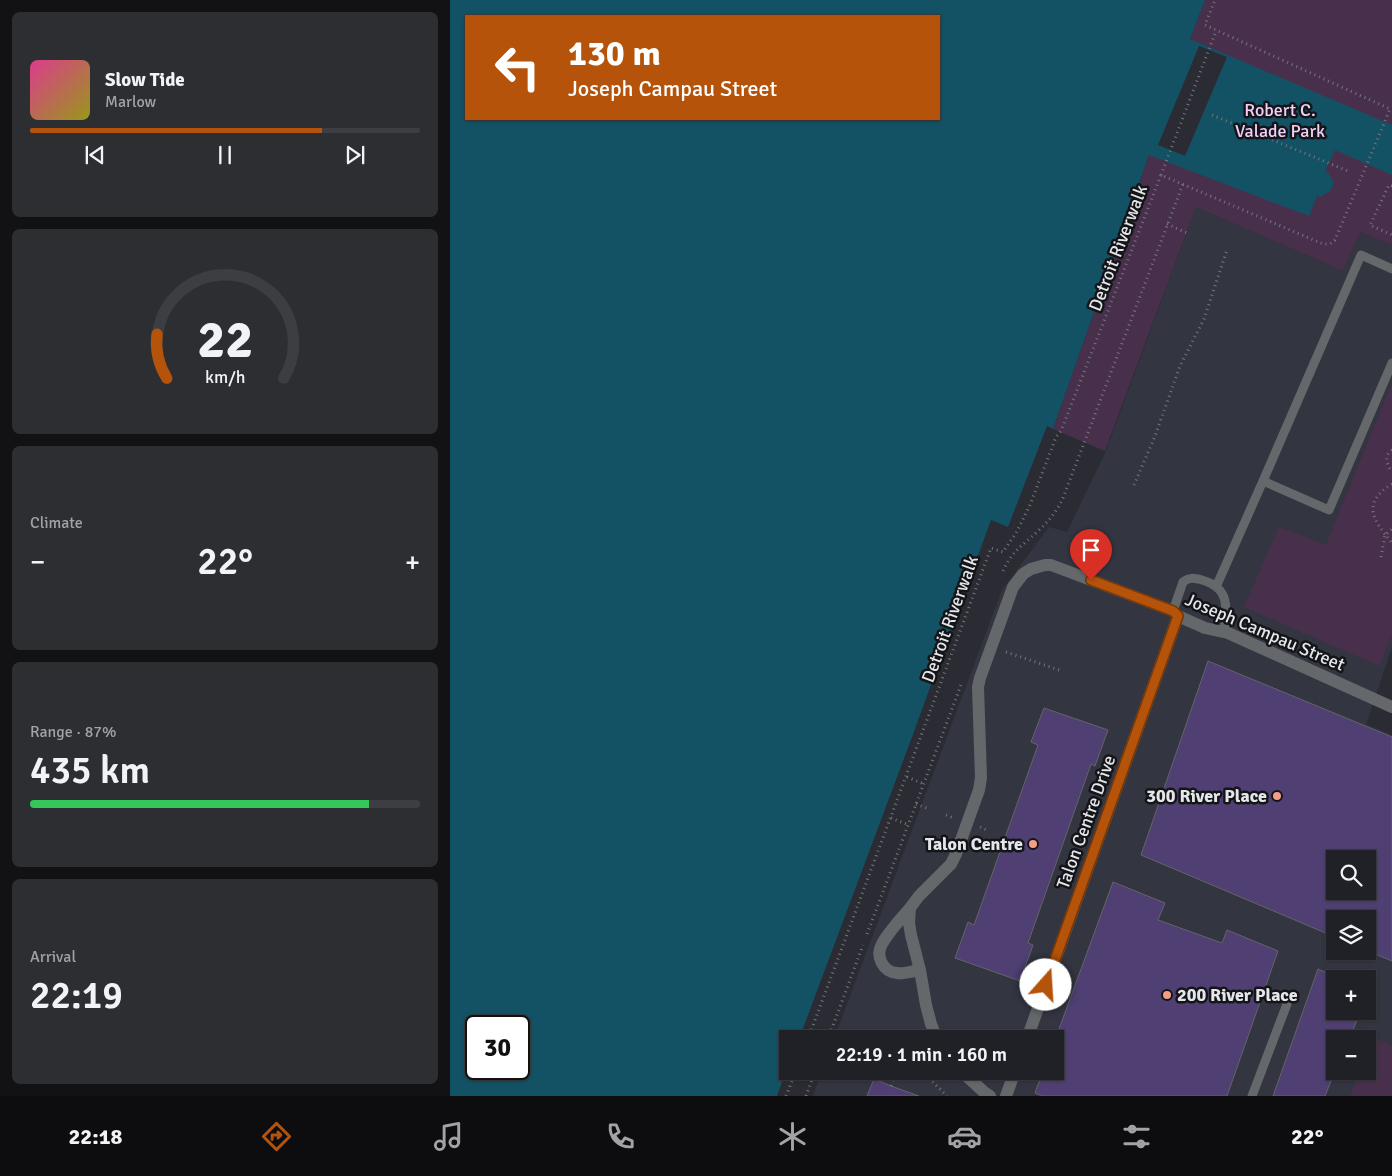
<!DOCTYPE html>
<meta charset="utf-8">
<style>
:root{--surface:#202126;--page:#2d2e32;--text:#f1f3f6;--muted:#a2a3a7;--line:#3d3e43;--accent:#b45309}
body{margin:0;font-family:Signika,sans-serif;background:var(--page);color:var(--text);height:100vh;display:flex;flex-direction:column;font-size:19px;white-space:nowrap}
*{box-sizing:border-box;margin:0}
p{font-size:16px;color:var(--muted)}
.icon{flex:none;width:28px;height:28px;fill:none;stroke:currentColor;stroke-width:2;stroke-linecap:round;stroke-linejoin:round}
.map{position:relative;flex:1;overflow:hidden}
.sheet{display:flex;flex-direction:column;gap:12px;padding:12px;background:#121215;width:450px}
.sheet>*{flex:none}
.banner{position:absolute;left:15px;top:15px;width:475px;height:105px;border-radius:0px;box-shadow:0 1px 4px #0004,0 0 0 1px var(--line);background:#b45309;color:#fff;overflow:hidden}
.tools{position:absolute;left:876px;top:850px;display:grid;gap:10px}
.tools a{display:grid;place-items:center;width:50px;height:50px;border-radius:0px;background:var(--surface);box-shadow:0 1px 4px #0004,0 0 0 1px var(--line);font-size:25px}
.speed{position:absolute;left:15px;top:1015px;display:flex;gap:10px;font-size:25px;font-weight:700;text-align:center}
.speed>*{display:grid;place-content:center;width:65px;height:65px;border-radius:50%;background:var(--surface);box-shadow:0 1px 4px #0004,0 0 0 1px var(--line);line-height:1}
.speed .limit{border:2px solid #111;border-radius:8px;background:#fff;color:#111}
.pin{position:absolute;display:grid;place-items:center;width:42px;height:42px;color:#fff;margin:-51px -21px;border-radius:50% 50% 50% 0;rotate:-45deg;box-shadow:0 0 5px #0007}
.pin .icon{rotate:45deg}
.me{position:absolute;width:55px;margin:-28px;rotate:19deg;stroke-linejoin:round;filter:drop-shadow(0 0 4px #0008)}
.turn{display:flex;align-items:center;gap:18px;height:105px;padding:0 20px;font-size:22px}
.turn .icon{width:65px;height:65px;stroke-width:2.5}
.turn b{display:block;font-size:35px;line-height:42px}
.big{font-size:38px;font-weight:600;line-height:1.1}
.sheet .widget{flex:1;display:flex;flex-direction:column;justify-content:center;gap:8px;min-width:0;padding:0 18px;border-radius:8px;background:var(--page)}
.sheet .dial{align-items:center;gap:0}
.dial svg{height:130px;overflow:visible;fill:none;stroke:var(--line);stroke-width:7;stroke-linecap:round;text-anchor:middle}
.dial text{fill:var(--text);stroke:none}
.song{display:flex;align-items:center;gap:15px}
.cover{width:60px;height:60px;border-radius:8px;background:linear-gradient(135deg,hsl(330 70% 55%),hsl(60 70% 35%))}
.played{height:5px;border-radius:2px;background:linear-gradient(90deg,var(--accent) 75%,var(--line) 75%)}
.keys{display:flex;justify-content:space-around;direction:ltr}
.heat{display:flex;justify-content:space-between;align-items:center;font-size:28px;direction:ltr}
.charge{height:8px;border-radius:4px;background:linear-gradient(90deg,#34c759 87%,var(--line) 0)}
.trip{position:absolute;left:329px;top:1030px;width:285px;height:50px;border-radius:0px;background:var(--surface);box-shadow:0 1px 4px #0004,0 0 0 1px var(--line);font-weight:600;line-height:50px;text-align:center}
.tabs{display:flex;height:80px;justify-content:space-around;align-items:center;background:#0d0d0f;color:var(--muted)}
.tabs .icon{width:35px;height:35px}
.tabs .selected{color:var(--accent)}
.tabs b{font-size:22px;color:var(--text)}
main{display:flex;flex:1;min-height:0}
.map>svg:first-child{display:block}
</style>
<main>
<section class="sheet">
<div class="widget">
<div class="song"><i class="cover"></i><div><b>Slow Tide</b><p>Marlow</p></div></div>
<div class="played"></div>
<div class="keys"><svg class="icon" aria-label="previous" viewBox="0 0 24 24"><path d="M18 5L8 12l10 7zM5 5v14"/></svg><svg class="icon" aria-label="pause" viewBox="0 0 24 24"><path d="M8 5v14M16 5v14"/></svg><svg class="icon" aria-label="next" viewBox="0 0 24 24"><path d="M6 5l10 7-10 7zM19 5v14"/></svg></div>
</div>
<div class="widget dial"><svg viewBox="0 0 100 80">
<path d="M14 69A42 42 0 1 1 86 69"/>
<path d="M14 69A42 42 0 0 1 8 42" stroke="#b45309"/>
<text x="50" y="56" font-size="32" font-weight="700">22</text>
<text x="50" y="72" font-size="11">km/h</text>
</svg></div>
<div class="widget"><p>Climate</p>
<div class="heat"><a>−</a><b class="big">22°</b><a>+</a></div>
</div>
<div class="widget"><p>Range · 87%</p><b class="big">435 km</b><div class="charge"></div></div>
<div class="widget"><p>Arrival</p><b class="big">22:19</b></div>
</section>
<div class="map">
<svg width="942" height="1096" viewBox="0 0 942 1096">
<rect width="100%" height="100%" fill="#2b2c33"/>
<path fill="#333641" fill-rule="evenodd" d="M 746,207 L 893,271 L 910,232 L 942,245 L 942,647 L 916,724 L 942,735 L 942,1096 L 363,1096 L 372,1071 L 605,1071 L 605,1039 L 384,1039 L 552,590 L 599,527 L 617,532 L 656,451 ZM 885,859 L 918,859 L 918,891 L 885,891 ZM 885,919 L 918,919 L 918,951 L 885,951 ZM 885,979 L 918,979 L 918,1011 L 885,1011 ZM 885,1039 L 918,1039 L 918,1071 L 885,1071 Z"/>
<path fill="#48304d" d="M 755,0 L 942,0 L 942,245 L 910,232 L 893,271 L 746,207 L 655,451 L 603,429 L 740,39 Z
M 942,383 L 942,632 L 930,666 L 794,607 L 829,527 L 876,545 Z
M 924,1038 L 942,1046 L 942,1096 L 900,1096 L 910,1071 L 918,1071 L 918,1054 Z"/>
<path fill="#135265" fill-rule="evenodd" d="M 0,0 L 755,0 L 740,39 L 942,125 L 942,175 L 885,150 L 875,171 L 879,174 L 884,183 L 880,191 L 870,197 L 867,196 L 859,216 L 699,155 L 603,429 L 597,426 L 558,527 L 541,520 L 462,737 L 349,1039 L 338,1039 L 337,1068 L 327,1096 L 0,1096 ZM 16,16 L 489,16 L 489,119 L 16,119 ZM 26,1026 L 69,1026 L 69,1069 L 26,1069 Z"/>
<path fill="#2b2c33" d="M 749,46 L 777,57 L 735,156 L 708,145 Z"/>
<path fill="#4f3f73" stroke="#65636a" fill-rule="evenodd" d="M 758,661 L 942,737 L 942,961 L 918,951 L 918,919 L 885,919 L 885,937 L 691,855 ZM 885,859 L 918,859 L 918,891 L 885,891 Z
M 594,708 L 658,730 L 645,766 L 641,764 L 578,943 L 583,945 L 570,981 L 505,958 L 518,922 L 524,925 L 588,745 L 581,742 Z
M 663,882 L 715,903 L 708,920 L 772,943 L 777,930 L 828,951 L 777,1096 L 592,1096 L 585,1093 L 593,1071 L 605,1071 L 605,1040 Z
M 868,969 L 890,979 L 885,979 L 885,1011 L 911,1011 L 899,1039 L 885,1039 L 885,1071 L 875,1096 L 823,1096 Z
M 424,1079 L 441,1086 L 469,1096 L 417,1096 Z"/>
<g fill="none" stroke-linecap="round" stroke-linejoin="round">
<path stroke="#75767c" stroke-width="3" stroke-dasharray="1 4" stroke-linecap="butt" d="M 762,115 L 898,171
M 711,175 L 766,31
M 942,186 L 939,185 L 920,225 L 942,235
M 717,224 L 737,233
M 942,450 C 935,455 936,462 940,469 L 942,469
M 942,484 C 911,503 923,520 942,543
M 684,485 L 705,436 L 730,366 L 754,319 L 777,250
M 931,557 L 935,535 L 942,529
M 553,571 C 562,551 571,547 587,532 C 598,522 607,511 613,498 L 733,184
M 556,652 L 612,671
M 457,777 L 474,784
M 466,804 L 479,809
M 496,815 L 503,818
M 441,818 L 459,825
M 530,827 L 539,831
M 417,934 L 511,685
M 358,1039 L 541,548 L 553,552 L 566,533 L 580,505 L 606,437 L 611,431 L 711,175 L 873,244 L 880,244 L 885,240 L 935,121 L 940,109 L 755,25 L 765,0
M 378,1039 L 413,945
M 472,1071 L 497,1096
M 441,1086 L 446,1071
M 336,1096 L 346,1071
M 356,1096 L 365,1071"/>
<path stroke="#65686a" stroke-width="9" d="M 942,269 L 911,255 L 813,481 L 879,510 L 942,363
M 766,587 L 813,481
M 723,611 L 733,582 C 739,577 744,578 752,580 C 780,588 777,607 774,631
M 802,1096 L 840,996"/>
<path stroke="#65686a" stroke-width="12" d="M 460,908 C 451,919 439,931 432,944 C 425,956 433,972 447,973 C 454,974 462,971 470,970
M 487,1039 L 481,1024 L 476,1005 L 470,970 L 461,935 L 459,923 L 460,908 L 469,896 L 501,864 L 506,854 L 529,790 L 531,778 L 528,687 L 530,678 L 563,587 L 573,574 L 581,569 L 595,565 L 601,565 L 723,611 L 728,616 L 755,628 L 778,633 L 942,707
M 577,1039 L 728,616
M 511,1071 L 534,1092 L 540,1096
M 556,1096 L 565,1071"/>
</g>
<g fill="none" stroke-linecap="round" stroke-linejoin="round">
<defs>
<path id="route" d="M 596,985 L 728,616 L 723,611 L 641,580"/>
</defs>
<use href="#route" stroke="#753606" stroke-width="12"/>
<use href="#route" stroke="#b45309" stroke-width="9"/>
</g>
<g fill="#f49e8a" stroke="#141518" stroke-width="2">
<circle cx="827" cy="796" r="5"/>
<circle cx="583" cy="844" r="5"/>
<circle cx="717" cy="995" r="5"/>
</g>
<g text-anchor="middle" stroke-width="5" stroke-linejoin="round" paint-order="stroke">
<g font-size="18" fill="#f2cef9" stroke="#141518">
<text x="830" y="116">Robert C.<tspan x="830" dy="21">Valade Park</tspan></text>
</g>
<g font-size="18" fill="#e5e6ea" stroke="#141518">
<text transform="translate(668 248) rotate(-69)" y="6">Detroit Riverwalk</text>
<text transform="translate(500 619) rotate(-70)" y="6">Detroit Riverwalk</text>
<text transform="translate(815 632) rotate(23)" y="6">Joseph Campau Street</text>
<text transform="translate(636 822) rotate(-70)" y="6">Talon Centre Drive</text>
</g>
<g font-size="18" font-weight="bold" fill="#e5e6ea" stroke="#141518" text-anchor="end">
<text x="817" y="802">300 River Place</text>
<text x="573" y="850">Talon Centre</text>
<text x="727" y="1001" text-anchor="start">200 River Place</text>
</g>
</g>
</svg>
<div class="tools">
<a><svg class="icon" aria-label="search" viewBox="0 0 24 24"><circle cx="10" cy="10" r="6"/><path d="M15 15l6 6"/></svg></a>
<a><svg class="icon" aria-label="layers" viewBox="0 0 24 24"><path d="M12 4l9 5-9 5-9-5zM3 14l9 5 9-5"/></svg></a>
<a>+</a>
<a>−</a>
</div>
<div class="speed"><div class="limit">30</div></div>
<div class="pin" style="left:641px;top:580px;background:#d93025"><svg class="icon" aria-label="arrive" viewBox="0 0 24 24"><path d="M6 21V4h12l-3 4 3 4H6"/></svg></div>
<svg class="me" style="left:596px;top:985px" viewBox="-20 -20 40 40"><circle r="19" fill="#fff"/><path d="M0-13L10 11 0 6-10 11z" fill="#b45309"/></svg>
<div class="trip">22:19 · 1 min · 160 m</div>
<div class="banner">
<div class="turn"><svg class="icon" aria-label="left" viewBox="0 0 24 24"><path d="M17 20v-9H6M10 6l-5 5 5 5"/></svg><div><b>130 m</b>Joseph Campau Street</div></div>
</div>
</div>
</main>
<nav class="tabs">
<b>22:18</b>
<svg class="icon selected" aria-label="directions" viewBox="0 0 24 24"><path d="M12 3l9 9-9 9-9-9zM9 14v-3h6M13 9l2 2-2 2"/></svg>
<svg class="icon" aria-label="music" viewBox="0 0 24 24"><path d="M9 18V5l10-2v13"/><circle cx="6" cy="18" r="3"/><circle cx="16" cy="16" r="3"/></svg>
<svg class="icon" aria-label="phone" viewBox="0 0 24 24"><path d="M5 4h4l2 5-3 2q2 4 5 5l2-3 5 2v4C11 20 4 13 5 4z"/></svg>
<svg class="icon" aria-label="climate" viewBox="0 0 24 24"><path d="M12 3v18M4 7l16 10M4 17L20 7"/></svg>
<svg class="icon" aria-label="car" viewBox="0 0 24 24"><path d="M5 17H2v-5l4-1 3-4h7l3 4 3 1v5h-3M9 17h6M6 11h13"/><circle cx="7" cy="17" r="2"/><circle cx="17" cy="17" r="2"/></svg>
<svg class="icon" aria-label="filters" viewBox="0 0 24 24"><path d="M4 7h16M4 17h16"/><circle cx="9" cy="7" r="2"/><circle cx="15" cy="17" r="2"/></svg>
<b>22°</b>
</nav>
